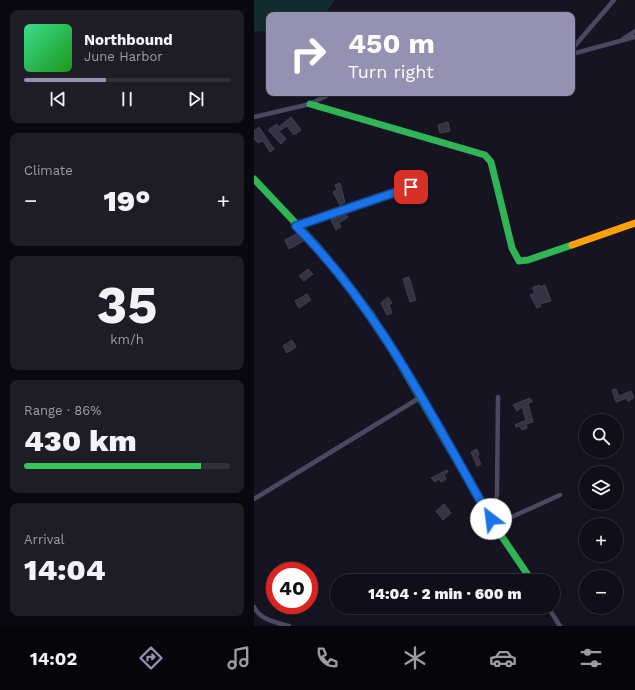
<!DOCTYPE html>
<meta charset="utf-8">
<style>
:root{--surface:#100f19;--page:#1e1d26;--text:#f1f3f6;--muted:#9c9ca2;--line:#302f38;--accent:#9591b1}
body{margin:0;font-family:"Work Sans",sans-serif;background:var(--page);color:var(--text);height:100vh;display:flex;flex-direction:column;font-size:15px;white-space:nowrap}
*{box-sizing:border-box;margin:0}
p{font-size:13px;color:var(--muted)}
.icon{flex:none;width:22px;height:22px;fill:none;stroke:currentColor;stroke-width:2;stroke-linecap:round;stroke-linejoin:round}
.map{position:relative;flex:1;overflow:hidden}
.sheet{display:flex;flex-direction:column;gap:10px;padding:10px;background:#09080e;width:254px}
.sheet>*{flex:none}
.banner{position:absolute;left:12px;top:12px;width:309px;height:84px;border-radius:8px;box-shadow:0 2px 6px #0003,0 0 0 1px var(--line);background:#9591b1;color:#fff;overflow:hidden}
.buttons{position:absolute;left:325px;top:414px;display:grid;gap:8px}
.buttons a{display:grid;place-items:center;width:44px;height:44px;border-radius:50%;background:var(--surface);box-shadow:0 2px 6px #0003,0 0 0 1px var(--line);font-size:20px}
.speed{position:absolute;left:12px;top:562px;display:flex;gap:8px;font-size:20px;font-weight:700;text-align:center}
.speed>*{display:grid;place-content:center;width:52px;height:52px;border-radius:50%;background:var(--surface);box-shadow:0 2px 6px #0003,0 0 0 1px var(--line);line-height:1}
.speed .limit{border:6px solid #d22;background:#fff;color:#111}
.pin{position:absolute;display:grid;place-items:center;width:34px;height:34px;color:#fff;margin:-17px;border-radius:8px;box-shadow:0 2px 6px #0006}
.me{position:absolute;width:44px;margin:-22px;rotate:330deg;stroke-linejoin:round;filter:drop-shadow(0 0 3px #0008)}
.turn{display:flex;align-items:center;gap:14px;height:84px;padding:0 16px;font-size:18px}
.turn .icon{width:52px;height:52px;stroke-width:2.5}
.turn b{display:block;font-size:28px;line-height:34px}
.big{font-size:30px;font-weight:800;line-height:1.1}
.sheet .widget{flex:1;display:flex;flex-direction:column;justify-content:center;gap:6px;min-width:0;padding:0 14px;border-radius:8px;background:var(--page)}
.sheet .dial{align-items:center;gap:0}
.dial b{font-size:52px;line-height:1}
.song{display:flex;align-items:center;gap:12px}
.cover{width:48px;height:48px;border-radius:6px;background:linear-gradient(135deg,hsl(150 70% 55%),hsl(120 70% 35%))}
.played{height:4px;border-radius:2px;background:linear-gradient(90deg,var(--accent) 40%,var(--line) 40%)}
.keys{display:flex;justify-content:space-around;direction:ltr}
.heat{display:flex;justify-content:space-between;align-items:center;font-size:22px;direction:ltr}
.charge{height:6px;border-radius:3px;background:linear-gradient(90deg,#34c759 86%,var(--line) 0)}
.trip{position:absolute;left:76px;top:574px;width:230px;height:40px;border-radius:20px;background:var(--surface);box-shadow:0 2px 6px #0003,0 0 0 1px var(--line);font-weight:800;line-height:40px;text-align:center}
.tabs{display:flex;height:64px;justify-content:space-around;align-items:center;background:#06060a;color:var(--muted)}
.tabs .icon{width:28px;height:28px}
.tabs .current{color:var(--accent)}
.tabs b{font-size:18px;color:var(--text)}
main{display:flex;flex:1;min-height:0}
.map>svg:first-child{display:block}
</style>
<main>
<section class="sheet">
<div class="widget">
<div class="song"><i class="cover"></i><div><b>Northbound</b><p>June Harbor</p></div></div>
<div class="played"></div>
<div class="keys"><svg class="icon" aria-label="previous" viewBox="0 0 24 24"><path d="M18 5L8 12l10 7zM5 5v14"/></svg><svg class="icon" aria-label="pause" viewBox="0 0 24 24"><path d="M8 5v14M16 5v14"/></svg><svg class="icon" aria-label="next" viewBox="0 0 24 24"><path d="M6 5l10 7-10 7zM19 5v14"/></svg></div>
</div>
<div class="widget"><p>Climate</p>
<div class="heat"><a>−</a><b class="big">19°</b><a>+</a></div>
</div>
<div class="widget dial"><b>35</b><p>km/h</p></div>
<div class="widget"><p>Range · 86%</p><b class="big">430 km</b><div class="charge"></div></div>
<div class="widget"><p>Arrival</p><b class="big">14:04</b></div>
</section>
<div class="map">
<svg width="381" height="626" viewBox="0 0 381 626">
<rect width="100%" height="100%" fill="#161421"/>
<path fill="#132c2d" d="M 0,0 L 81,0 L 70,15 L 15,15 L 15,30 L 0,32 Z"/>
<path fill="#343243" stroke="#433f54" d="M 37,117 L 47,130 L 40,135 L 33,126 L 25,131 L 32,139 L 27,144 L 14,130 L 23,124 L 25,127 Z
M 194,122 L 196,131 L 186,133 L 184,125 Z
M 5,127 L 20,149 L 16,152 L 9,141 L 4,143 L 0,139 L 0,131 Z
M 86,183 L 91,202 L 86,205 L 79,192 L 83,190 L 81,185 Z
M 91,213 L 94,217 L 85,223 L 87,227 L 82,230 L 77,220 Z
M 44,233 L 51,240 L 35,249 L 31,240 Z
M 54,269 L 59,274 L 50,281 L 45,276 Z
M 155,277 L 162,300 L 156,302 L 149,279 Z
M 285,285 L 286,287 L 291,285 L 297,301 L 286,304 L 287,306 L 283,308 L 276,295 L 281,293 L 278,288 Z
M 53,294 L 57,300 L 45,308 L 41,301 Z
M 134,297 L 138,303 L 135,305 L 138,313 L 133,315 L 127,303 Z
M 38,340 L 42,347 L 33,353 L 29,346 Z
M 362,389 L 365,396 L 377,391 L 380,398 L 374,401 L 373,398 L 362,402 L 358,390 Z
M 276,398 L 278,402 L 274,403 L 279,422 L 272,424 L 273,428 L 268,430 L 266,426 L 262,427 L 261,425 L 272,420 L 268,407 L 263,411 L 259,405 Z
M 223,449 L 225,455 L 223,456 L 227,464 L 223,466 L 217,452 Z
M 193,470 L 194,472 L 190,475 L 192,479 L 187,482 L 185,479 L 181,482 L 177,478 Z
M 190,504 L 197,513 L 189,520 L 182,511 Z"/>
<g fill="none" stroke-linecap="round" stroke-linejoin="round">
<path stroke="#4a4962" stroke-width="4.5" d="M 369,39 L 381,31
M 318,49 L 360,0
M 318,54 L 381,37
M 0,117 L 56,104 L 78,93
M 42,226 L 157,187
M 0,499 L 167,397
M 237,519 L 243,495 L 244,397
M 240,525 L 306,495
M 0,607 C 7,620 21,622 35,626
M 294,607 L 306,626"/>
<path stroke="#30b455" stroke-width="7" d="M 56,104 L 231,155 L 237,162 L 258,248 L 265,261 L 274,260 L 318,245
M 0,179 L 65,248 L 117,314 L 240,525 L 278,581"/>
<path stroke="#ff9f0a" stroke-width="7" d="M 318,245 L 381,223"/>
</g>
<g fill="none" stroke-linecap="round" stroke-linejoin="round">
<defs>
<path id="route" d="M 157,187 L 42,226 C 125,308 179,419 237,519"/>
</defs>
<use href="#route" stroke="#114b97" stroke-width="10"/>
<use href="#route" stroke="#1a73e8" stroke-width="7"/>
</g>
</svg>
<div class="buttons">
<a><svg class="icon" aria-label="search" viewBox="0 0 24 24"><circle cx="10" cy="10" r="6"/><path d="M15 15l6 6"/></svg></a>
<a><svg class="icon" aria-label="layers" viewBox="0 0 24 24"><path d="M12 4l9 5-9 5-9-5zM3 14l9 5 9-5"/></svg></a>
<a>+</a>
<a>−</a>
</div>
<div class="speed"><div class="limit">40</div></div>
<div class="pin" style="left:157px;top:187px;background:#d93025"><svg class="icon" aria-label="arrive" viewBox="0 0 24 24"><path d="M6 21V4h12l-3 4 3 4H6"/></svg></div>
<svg class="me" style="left:237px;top:519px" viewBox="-20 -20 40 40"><circle r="19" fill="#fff"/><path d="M0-13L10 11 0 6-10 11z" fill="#1a73e8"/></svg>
<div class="trip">14:04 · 2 min · 600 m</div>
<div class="banner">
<div class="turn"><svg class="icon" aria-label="right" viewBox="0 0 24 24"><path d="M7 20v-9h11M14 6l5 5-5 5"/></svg><div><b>450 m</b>Turn right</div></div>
</div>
</div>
</main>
<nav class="tabs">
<b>14:02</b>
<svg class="icon current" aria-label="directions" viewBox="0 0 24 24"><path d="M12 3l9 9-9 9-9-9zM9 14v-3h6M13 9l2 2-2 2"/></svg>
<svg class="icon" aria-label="music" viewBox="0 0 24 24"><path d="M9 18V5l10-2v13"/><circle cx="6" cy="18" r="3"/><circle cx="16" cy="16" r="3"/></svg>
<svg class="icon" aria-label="phone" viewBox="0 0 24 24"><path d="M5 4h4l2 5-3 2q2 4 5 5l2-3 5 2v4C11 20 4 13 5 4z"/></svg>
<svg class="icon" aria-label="climate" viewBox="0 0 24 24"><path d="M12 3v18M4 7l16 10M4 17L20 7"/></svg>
<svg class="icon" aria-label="car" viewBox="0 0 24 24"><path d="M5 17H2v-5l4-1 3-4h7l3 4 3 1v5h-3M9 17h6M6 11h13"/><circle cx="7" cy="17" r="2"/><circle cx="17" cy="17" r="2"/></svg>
<svg class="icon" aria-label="filters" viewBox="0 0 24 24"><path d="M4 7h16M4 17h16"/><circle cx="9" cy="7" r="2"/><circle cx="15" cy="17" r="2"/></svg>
</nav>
